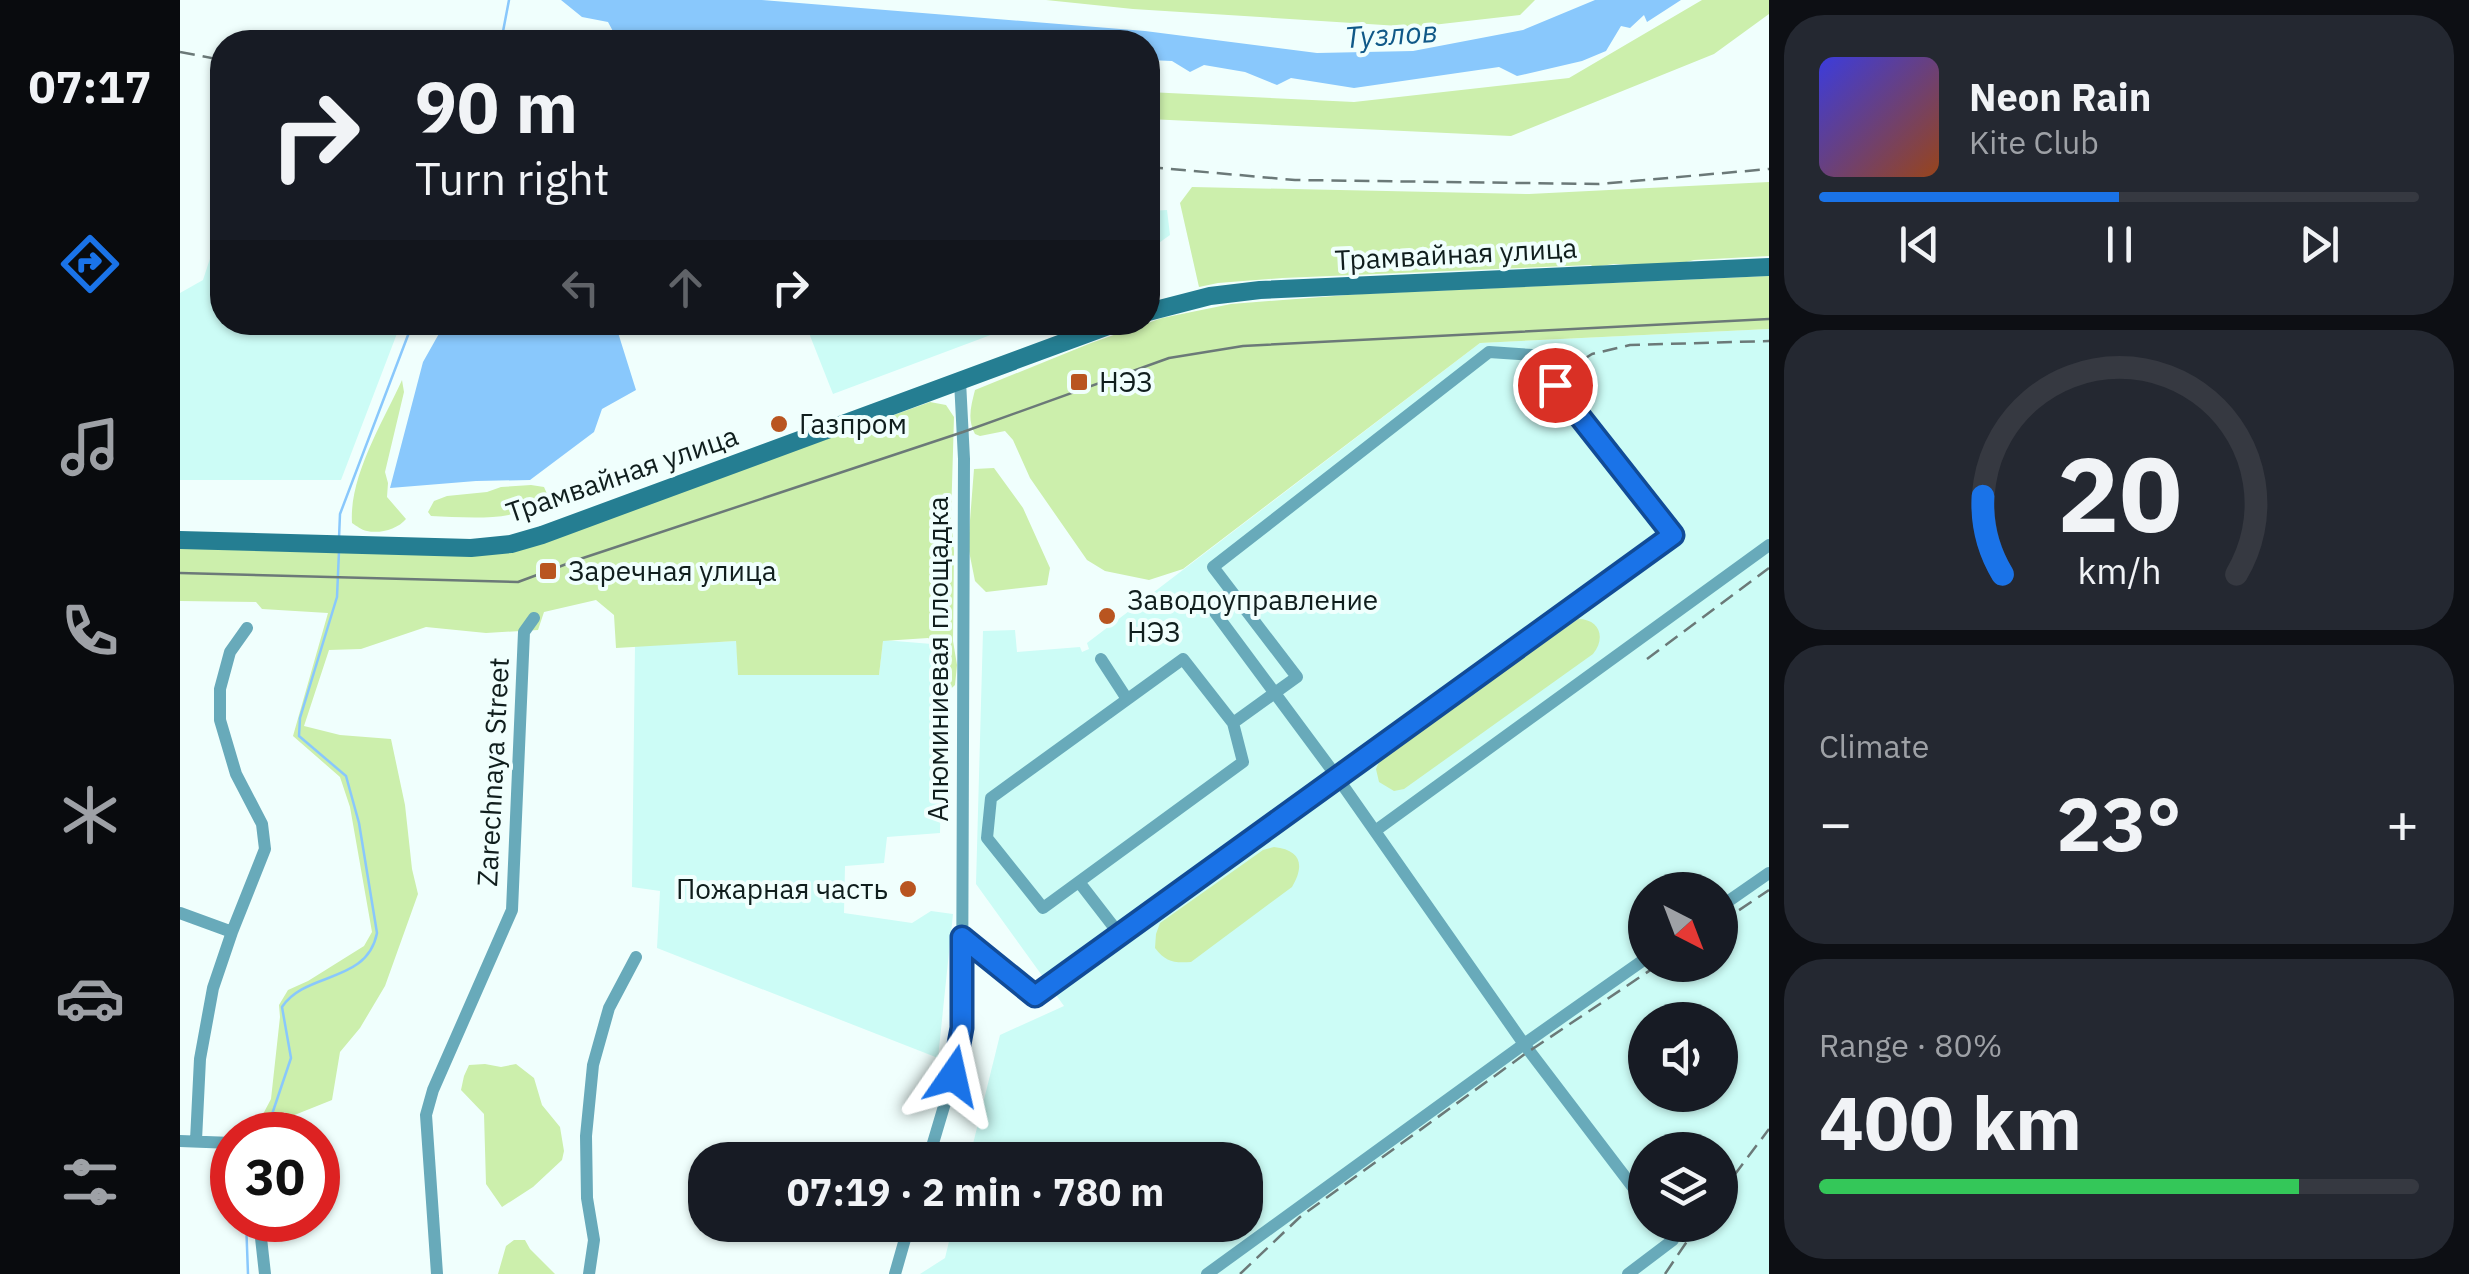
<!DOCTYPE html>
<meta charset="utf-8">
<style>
:root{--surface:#171b24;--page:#242831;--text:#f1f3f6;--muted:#9ea1a6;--line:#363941;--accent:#1a73e8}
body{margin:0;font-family:"IBM Plex Sans",sans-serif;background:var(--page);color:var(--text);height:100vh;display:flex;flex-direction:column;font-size:38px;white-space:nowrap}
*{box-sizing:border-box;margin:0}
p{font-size:32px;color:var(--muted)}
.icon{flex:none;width:55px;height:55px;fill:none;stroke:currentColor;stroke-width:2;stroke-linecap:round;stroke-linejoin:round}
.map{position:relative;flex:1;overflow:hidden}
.sheet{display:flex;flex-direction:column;gap:15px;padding:15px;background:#0d0f14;width:700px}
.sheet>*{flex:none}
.top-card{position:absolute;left:30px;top:30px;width:950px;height:305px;border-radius:40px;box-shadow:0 2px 8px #0004;background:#171b24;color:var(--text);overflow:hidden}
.needle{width:65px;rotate:138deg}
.tools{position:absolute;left:1448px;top:872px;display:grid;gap:20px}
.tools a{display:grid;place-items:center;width:110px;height:110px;border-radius:50%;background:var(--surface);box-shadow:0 2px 8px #0004;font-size:50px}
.speed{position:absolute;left:30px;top:1112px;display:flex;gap:20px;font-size:50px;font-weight:700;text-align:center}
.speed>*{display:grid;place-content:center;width:130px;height:130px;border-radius:50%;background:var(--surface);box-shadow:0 2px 8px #0004;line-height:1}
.speed .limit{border:15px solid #d22;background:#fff;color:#111}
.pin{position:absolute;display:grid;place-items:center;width:85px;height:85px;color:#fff;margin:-42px;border:5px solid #fff;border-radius:50%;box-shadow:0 2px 10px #0007}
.me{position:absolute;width:110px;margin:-55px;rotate:11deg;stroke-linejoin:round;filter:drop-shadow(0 0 8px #0008)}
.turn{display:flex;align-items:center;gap:35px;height:210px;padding:0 40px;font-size:45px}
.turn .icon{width:130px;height:130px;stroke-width:2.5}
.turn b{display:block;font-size:70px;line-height:85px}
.lanes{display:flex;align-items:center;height:95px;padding:0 40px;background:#0003;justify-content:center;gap:50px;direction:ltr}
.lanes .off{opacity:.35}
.big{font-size:75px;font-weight:800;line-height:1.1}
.sheet .widget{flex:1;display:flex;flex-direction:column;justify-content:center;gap:15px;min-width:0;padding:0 35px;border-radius:40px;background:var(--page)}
.sheet .dial{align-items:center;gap:0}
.dial svg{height:260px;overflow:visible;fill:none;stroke:var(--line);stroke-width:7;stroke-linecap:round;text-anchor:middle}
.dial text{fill:var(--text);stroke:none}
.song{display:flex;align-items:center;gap:30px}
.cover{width:120px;height:120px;border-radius:15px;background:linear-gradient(135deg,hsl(240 70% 55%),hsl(20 70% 35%))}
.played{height:10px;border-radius:5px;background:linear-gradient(90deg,var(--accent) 50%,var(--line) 50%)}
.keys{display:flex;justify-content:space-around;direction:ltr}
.heat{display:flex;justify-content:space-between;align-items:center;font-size:55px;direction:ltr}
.charge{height:15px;border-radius:8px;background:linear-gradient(90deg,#34c759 80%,var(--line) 0)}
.trip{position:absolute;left:508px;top:1142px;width:575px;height:100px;border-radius:40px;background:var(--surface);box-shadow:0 2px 8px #0004;font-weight:800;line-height:100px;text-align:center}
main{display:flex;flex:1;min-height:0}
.dock{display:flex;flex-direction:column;width:180px;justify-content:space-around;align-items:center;background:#090b0e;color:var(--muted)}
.dock .icon{width:70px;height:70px}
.dock .active{color:var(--accent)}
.dock b{font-size:45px;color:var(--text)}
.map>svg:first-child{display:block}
</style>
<main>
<nav class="dock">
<b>07:17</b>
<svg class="icon active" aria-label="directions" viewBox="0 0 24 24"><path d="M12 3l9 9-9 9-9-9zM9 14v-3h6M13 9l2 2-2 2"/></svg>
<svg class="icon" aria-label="music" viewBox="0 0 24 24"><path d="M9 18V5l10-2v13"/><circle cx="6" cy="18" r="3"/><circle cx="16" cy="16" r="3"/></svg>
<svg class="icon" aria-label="phone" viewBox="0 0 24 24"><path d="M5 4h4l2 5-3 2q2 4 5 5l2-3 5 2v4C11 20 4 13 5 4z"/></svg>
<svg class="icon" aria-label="climate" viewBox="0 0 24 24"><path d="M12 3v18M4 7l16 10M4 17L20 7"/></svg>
<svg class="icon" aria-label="car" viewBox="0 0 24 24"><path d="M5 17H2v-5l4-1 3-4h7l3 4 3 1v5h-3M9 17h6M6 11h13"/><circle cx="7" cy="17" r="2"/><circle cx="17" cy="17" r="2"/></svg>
<svg class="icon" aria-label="filters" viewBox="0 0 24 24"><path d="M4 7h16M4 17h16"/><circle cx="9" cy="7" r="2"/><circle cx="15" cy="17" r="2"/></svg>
</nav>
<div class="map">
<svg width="1589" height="1274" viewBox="0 0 1589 1274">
<rect width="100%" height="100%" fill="#f0fffd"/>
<path fill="#ccfcf6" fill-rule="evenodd" d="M 987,210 L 990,235 L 976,245 L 980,277 L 968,281 L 968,211 Z
M 42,222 L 42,322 L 221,323 L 161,480 L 0,480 L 0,293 L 23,280 Z
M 625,323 L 843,323 L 653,394 Z
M 1589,329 L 1589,1274 L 740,1274 L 765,1258 L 773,1225 L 1065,1225 L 1065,1160 L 789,1160 L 820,1035 L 884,1006 L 796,884 L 803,631 L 835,630 L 837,652 L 900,647 L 902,652 L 909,649 L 907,643 L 957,605 L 1300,343 ZM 1465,890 L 1540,890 L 1540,965 L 1465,965 ZM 1465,1020 L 1540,1020 L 1540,1095 L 1465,1095 ZM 1465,1150 L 1540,1150 L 1540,1225 L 1465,1225 Z
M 703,640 L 764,645 L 760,833 L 707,837 L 704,863 L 665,866 L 664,913 L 732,923 L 751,911 L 773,914 L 758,1058 L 477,948 L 480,891 L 452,887 L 455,646 L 556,641 L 559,675 L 699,675 Z"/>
<path fill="#ccefac" d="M 866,0 L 1355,0 L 1340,15 L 1235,27 L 953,9 Z
M 1522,0 L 1589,0 L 1589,14 L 1534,54 L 1331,136 L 968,119 L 968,92 L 1174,102 L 1389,78 Z
M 1589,182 L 1589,256 L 1514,260 L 1488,267 L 1434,264 L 1413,267 L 1411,265 L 1103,278 L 1038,283 L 1019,287 L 1000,203 L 1012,187 L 1349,194 Z
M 1589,276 L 1589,329 L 1300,343 L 1003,569 L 969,580 L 925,571 L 907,560 L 850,478 L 833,440 L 825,431 L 800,436 L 795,434 C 787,419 791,406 795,390 L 911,343 L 982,318 L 1051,304 L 1181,294 Z
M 222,380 L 224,392 L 205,472 L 208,483 L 207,497 L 226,519 C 218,529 200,534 187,531 C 181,530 177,526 172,523 C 169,476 203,422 222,380 Z
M 750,402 L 766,405 L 774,417 L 771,519 L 774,551 L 773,641 L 777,665 L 775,685 L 763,696 L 764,646 L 748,638 L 703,641 L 699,675 L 558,675 L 556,641 L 436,648 L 434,615 L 416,600 L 364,612 L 358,630 L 306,633 L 246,627 L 181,649 L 149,650 L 124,726 L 160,735 L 211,739 L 225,805 L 232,869 L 238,894 L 205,986 L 180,1028 L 160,1052 L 152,1100 L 112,1116 L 104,1112 L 94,1135 L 72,1135 L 91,1099 L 100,1017 L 99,1005 L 108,990 L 128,981 L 184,946 L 192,932 L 170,807 L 160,777 L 113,736 L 148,613 L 82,609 L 76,602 L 0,601 L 0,546 L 303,553 L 491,495 Z
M 814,468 L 843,508 L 870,568 L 867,585 L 806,592 L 795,581 L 788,546 L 794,469 Z
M 351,485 L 364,487 L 368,496 C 341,524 287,517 251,516 L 248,512 L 254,501 L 267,496 L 307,492 L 321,487 Z
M 1398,619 C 1420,619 1426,638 1413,654 L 1224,789 L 1214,791 L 1199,782 L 1196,769 L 1201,757 Z
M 1094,847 C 1121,850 1125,865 1112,887 L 1011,962 C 993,963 986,962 975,948 L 976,934 L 980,923 L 1083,850 Z
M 305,1064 L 321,1067 L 336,1064 L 354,1078 L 362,1105 L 380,1127 L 384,1151 L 382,1160 L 353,1187 L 322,1207 L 306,1184 L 304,1114 L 281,1090 L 284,1076 L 289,1065 Z
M 334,1240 L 345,1240 L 350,1249 L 375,1274 L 318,1274 L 326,1246 Z"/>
<path fill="#89c8fc" d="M 381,0 L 582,0 L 965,31 L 1137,53 L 1233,51 L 1343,30 L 1415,0 L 1501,0 L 1467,22 L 1464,15 L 1450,28 L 1441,26 L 1426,51 L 1402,61 L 1337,76 L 1319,67 L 1174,88 L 1111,78 L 1097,85 L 1065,72 L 1024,65 L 1010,72 L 992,61 L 968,60 L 968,42 L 478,42 L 435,35 L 428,22 L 402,17 Z
M 265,323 L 435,323 L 456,390 L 422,409 L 414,432 L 350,480 L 296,481 L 210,488 L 243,362 Z"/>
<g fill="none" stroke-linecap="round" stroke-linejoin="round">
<path stroke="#89c8fc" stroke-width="2.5" d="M 321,42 L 329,0
M 159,538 L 160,514 L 233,322
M 85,1135 L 111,1058 L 102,1007 C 126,971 187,984 197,933 L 179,823 L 166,776 L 119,736 L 120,718 L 157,597 L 159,551
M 66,1220 L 68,1274"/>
<path stroke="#68aaba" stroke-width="12" d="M 1025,599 L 1157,777 L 1493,535 L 1352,355 L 1309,352 L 1033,567 L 1117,677 L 1053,723 L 1003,659 L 811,798 L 807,838 L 863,908 L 1063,762 L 1053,723
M 921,659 L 947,699
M 1195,831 L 1589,545
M 899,882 L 940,935
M 1540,907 L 1589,873
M 0,913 L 52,932
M 783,937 L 855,996 L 1157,777 L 1344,1044 L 1027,1274
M 1465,959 L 1344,1044 L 1465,1203
M 16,1140 L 20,1059 L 33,988 L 52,932 L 85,849 L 82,824 L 56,774 L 40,720 L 40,689 L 50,652 L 67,628
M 0,1141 L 52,1143
M 748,1160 L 773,1076 L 782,1028 L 784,459 L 780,381
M 79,1220 L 85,1274
M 257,1274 L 246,1115 L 253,1090 L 332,910 L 344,632 L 354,618
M 409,1274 L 414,1240 L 407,1198 L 406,1136 L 413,1065 L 429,1008 L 456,957
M 715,1274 L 729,1225
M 1448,1274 L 1493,1240 L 1482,1225"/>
<path stroke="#257e92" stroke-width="18" d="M 968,312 L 1030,296 L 1080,290 L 1589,267
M 0,540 L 291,548 L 331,544 L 362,535 L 939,322"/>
<path stroke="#6b7978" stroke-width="2.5" d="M 0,573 L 338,582 L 400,559 L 783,432 L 989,358 L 1063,346 L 1589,319"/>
<path stroke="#6b7978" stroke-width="2.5" stroke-dasharray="15 8" stroke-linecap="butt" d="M 0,52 L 42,60
M 968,167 L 1115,180 L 1419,184 L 1589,169
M 1363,385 L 1412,354 L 1450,345 L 1589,341
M 1467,659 L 1589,568
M 1540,923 L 1589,890
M 1540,1194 L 1589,1129
M 1060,1274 L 1120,1217 L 1345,1054 L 1478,965
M 1485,1274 L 1518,1225"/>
</g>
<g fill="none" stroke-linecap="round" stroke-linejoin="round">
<defs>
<path id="route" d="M 773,1076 L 782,1028 L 782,937 L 855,996 L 1493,535 L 1375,385"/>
</defs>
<use href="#route" stroke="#114b97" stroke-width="25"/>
<use href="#route" stroke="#1a73e8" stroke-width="18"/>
</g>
<g fill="#b95520" stroke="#f0fffd" stroke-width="4">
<rect x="889" y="372" width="20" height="20" rx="5"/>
<circle cx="599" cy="424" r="10"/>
<rect x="358" y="561" width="20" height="20" rx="5"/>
<circle cx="927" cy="616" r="10"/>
<circle cx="728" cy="889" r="10"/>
</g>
<g text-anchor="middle" stroke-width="8" stroke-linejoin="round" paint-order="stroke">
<g font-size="28" fill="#101e1d" stroke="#f0fffd">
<text transform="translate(1276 254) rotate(-3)" y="10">Трамвайная улица</text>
<text transform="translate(442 474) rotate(-19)" y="10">Трамвайная улица</text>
<text transform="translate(758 659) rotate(-90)" y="10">Алюминиевая площадка</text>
<text transform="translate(313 772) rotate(-87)" y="10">Zarechnaya Street</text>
</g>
<g font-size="28" fill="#101e1d" stroke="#f0fffd" text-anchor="start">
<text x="919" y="392">НЭЗ</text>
<text x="619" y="434">Газпром</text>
<text x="388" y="581">Заречная улица</text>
<text x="947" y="610">Заводоуправление<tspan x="947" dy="32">НЭЗ</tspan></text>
<text x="708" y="899" text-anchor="end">Пожарная часть</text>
</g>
<g font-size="30" font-style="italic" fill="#105988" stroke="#f0fffd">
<text transform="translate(1211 35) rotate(-4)" y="10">Тузлов</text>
</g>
</g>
</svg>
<div class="tools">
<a><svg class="needle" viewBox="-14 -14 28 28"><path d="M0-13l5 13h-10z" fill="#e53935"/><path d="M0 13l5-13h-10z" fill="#9ea1a6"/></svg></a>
<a><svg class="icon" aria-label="sound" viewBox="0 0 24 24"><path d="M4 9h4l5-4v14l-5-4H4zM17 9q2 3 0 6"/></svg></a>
<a><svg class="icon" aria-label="layers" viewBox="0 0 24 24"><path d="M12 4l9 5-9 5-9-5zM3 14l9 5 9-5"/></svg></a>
</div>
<div class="speed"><div class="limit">30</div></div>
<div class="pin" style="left:1375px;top:385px;background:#d93025"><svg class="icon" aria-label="arrive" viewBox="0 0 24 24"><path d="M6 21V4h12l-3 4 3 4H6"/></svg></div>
<svg class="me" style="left:773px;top:1076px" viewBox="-20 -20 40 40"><path d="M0-17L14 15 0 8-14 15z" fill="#1a73e8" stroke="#fff" stroke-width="4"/></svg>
<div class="trip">07:19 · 2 min · 780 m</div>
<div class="top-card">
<div class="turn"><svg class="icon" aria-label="right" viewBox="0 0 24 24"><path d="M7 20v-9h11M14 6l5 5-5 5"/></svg><div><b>90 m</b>Turn right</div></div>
<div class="lanes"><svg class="icon off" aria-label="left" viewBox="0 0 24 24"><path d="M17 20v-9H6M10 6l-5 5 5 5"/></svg><svg class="icon off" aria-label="ahead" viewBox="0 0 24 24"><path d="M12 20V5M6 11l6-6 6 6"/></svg><svg class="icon" aria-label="right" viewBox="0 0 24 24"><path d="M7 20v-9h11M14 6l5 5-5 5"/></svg></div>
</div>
</div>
<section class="sheet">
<div class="widget">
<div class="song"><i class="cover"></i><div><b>Neon Rain</b><p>Kite Club</p></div></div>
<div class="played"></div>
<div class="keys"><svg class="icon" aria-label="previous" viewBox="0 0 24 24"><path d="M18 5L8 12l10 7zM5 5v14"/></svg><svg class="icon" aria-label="pause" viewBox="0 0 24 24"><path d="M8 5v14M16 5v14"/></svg><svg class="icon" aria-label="next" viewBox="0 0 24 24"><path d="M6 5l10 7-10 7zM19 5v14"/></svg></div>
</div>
<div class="widget dial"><svg viewBox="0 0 100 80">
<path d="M14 69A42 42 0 1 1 86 69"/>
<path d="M14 69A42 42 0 0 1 8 45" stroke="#1a73e8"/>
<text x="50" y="56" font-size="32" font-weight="700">20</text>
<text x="50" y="72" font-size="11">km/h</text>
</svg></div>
<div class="widget"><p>Climate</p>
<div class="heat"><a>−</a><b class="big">23°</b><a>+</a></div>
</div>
<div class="widget"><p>Range · 80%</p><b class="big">400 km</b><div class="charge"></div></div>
</section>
</main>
